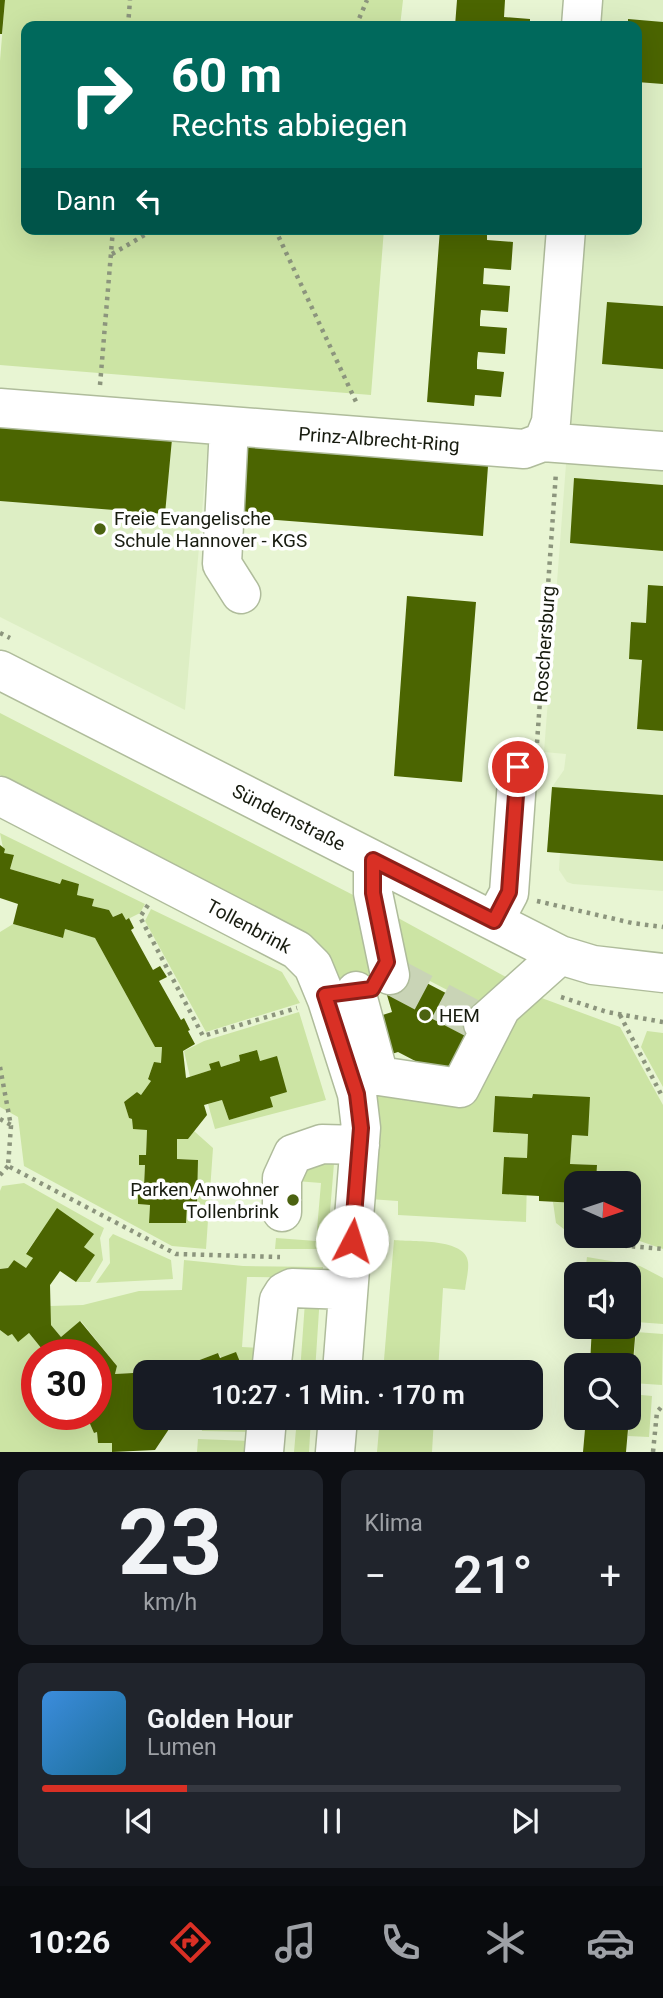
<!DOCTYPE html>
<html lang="de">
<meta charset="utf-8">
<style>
:root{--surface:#171b24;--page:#20242c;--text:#f1f3f6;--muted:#9ea1a6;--line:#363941;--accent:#d93025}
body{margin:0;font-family:Roboto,sans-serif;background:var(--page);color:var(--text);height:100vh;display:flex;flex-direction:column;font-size:26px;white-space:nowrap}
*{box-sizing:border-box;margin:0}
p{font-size:23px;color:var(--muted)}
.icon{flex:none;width:38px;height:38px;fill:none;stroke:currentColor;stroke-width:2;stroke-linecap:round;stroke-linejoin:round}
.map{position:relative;height:1452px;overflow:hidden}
.side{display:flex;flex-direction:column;gap:18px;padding:18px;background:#0d0f14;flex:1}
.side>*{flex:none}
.top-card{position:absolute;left:21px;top:21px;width:621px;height:214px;border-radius:14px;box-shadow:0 7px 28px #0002;background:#00695c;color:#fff;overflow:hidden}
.needle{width:46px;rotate:93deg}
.controls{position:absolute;left:564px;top:1171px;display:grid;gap:14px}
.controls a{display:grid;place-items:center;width:77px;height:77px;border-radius:14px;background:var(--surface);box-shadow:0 7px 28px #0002;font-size:35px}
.speed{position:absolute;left:21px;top:1339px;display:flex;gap:14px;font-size:35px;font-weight:700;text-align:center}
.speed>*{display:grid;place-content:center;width:91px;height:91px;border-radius:50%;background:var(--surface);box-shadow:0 7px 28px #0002;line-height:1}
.speed .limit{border:10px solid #d22;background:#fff;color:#111}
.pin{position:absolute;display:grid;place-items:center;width:60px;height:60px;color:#fff;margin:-30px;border:4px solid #fff;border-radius:50%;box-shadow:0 2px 7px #0007}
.me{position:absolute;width:77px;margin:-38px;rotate:5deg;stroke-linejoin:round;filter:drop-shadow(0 0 5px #0008)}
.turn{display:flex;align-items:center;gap:24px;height:147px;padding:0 35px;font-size:32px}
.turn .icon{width:91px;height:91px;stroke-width:2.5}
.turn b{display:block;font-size:49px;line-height:60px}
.then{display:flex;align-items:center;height:66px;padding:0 35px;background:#0003;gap:14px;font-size:26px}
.big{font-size:52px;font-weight:600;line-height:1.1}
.side .tile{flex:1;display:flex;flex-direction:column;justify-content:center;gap:10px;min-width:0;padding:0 24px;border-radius:14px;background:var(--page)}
.side .dial{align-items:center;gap:0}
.dial b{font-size:91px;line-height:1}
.song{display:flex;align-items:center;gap:21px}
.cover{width:84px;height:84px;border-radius:10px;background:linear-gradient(135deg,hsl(210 70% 55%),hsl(200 70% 35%))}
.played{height:7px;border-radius:4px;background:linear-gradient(90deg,var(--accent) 25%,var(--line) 25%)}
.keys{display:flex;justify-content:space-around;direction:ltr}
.heat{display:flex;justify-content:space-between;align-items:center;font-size:38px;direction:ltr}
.side .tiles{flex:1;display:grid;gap:18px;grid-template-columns:1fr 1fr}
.tile:last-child{grid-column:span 2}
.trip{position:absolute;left:133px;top:1360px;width:410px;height:70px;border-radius:14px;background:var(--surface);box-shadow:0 7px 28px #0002;font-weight:600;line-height:70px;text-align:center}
.menu{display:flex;height:112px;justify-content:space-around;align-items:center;background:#090b0e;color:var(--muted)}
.menu .icon{width:49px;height:49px}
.menu .active{color:var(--accent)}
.menu b{font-size:32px;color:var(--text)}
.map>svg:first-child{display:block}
</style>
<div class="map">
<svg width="663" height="1452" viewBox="0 0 663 1452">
<rect width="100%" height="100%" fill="#e8f5d3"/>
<path fill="#ddeec4" d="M 601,0 L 663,0 L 663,891 L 573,884 L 567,882 L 559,870 L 560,853 L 547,852 L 552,787 L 564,770 L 566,754 L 544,752 L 584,229 L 637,229 L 637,26 L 599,26 Z
M 0,425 L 208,442 L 185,710 L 0,617 Z"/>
<path fill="#cce4a4" d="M 5,0 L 403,0 L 400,26 L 26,26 L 26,229 L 384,229 L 371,395 L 0,365 L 0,61 Z
M 0,713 L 357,897 L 378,960 L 365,982 L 329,980 L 278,927 L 276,917 L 0,775 Z
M 0,833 L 145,904 L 140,913 L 126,920 L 121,913 L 113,917 L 109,910 L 92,906 L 94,899 L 77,895 L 79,884 L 62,879 L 60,884 L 10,869 L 14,856 L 4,853 Z
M 151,909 L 282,972 L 300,1003 L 206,1032 L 145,921 Z
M 389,913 L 517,983 L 478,1006 L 405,968 Z
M 13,924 L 62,938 L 65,929 L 95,938 L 155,1047 L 162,1047 L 161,1063 L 154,1063 L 148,1078 L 151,1081 L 141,1095 L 137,1092 L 124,1102 L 129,1118 L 132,1119 L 133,1128 L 147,1130 L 146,1155 L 140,1155 L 139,1165 L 145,1165 L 144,1186 L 138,1187 L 138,1204 L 150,1205 L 149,1222 L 186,1223 L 187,1205 L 197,1205 L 198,1160 L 177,1159 L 177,1139 L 188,1139 L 194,1131 L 213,1148 L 206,1249 L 172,1246 L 24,1166 L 18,1117 L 0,1107 L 0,932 Z
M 539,997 L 620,1027 L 663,1105 L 663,1249 L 625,1236 L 628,1236 L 628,1183 L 596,1183 L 597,1165 L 570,1164 L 572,1135 L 588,1136 L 533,1094 L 532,1098 L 495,1096 L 493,1132 L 528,1134 L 526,1222 L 398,1215 L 398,1201 L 369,1199 L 366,1091 L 506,1020 Z
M 299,1012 L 326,1100 L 215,1129 L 208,1104 L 222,1100 L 229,1120 L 272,1107 L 270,1097 L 277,1057 L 260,1061 L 256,1050 L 239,1055 L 240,1061 L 221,1067 L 209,1064 L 211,1070 L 190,1077 L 184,1051 L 204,1041 Z
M 647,1031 L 663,1033 L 663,1087 L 641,1047 Z
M 335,1151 L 327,1249 L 275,1249 L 276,1238 L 316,1241 L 321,1183 L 296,1181 L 297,1162 Z
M 24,1183 L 104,1228 L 100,1238 L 103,1260 L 90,1282 L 76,1282 L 95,1255 L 84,1247 L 93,1234 L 57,1209 L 26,1253 L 33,1258 L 26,1268 L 14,1260 L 8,1268 L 0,1269 L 0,1191 L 2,1186 Z
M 553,1202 L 576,1203 L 576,1231 L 565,1230 L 556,1223 Z
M 113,1234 L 171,1260 L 173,1279 L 96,1283 L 110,1263 L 109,1239 Z
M 394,1240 C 413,1242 466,1238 468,1262 C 469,1270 466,1281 465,1290 L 443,1288 L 438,1372 L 383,1372 Z
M 587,1257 L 640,1266 L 663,1278 L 663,1324 L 636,1322 L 628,1274 L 585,1274 Z
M 184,1260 L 243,1266 L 323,1267 L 323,1278 L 247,1277 L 242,1347 L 260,1348 L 258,1372 C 243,1372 226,1366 218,1353 L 168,1372 L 145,1372 L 145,1378 L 143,1374 L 134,1377 L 132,1373 L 115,1374 L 117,1366 L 81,1321 L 61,1337 L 51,1325 L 50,1306 L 83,1305 L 139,1291 L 182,1290 Z
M 320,1295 L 315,1372 L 300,1372 L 305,1302 Z
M 0,1330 L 8,1336 L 12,1334 L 18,1341 L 29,1333 L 46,1354 L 37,1354 L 37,1414 L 73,1414 L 80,1422 L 87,1417 L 94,1433 L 97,1432 L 98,1443 L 112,1443 L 112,1452 L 0,1452 Z
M 636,1332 L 663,1334 L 662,1385 L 632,1383 Z
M 631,1394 L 652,1396 L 649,1437 L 628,1436 Z
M 220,1418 L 255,1418 L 253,1432 L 202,1431 L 201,1425 Z
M 297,1418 L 311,1418 L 309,1452 L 294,1452 Z
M 380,1418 L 434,1418 L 432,1452 L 377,1452 Z
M 198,1439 L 251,1441 L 251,1452 L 197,1452 Z"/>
<path fill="#4b6501" d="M 0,0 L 5,0 L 2,34 L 0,34 Z
M 457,0 L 505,0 L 504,17 L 530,19 L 530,26 L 455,26 Z
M 628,19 L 663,22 L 663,84 L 637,82 L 637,26 L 628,26 Z
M 440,229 L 487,229 L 487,240 L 513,242 L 511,270 L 484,268 L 483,284 L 510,286 L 508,312 L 481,310 L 480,319 L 480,326 L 507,328 L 505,354 L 478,352 L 477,361 L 477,369 L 504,372 L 501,397 L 475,395 L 474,406 L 427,402 Z
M 607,302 L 663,306 L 663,369 L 602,364 Z
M 0,425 L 172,439 L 165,514 L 0,501 Z
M 245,447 L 488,466 L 483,536 L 239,517 Z
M 574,478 L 663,485 L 663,551 L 570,543 Z
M 648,585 L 663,586 L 663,731 L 637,729 L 642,660 L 629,659 L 631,622 L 646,623 Z
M 407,596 L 476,602 L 462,782 L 394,776 Z
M 552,787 L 663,795 L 663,861 L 547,852 Z
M 0,845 L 5,849 L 4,853 L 14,855 L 10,869 L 60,884 L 62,879 L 79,884 L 77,895 L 94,899 L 92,906 L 109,910 L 113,917 L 122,913 L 126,920 L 129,918 L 134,928 L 131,930 L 153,970 L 160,966 L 167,977 L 159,981 L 181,1020 L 184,1018 L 190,1030 L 188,1031 L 195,1044 L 183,1051 L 186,1078 L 211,1070 L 209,1064 L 219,1061 L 221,1067 L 240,1061 L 239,1055 L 257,1050 L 260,1061 L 277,1056 L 287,1092 L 270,1097 L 273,1107 L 229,1120 L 222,1100 L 204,1105 L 207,1115 L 188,1139 L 177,1139 L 177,1159 L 198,1160 L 197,1205 L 187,1205 L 186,1223 L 149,1223 L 150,1205 L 138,1204 L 138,1186 L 144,1186 L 145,1165 L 139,1165 L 139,1155 L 146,1155 L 147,1130 L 133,1129 L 132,1119 L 129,1118 L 124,1102 L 137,1092 L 141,1095 L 151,1081 L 148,1079 L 154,1062 L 161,1063 L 162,1047 L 155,1047 L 95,938 L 65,929 L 63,938 L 13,924 L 18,904 L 0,898 Z
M 394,966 L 488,1015 L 450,1079 L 398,1052 L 379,1058 L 367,1020 L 392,1012 L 384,985 Z
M 533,1094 L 590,1097 L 588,1136 L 572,1135 L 570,1164 L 597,1165 L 596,1183 L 576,1183 L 576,1203 L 539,1201 L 539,1196 L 502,1194 L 504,1157 L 527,1158 L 528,1134 L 493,1132 L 495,1096 L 532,1098 Z
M 57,1208 L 94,1234 L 84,1247 L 95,1255 L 76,1282 L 60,1271 L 50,1285 L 51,1325 L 61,1337 L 80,1321 L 117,1366 L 115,1374 L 133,1373 L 134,1377 L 144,1373 L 145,1418 L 171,1418 L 173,1423 L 155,1450 L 112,1452 L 112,1443 L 98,1443 L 97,1432 L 94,1433 L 87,1417 L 80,1422 L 73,1414 L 96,1414 L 96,1354 L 46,1354 L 29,1333 L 18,1342 L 12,1334 L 8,1336 L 0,1330 L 0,1269 L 8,1268 L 14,1260 L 26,1268 L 33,1258 L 26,1254 Z
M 628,1288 L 639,1289 L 630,1399 L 628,1365 L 590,1365 L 592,1326 L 628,1326 Z
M 236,1352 L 244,1372 L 168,1372 L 218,1353 L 220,1358 Z
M 199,1418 L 219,1418 L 201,1425 Z
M 586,1418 L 629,1418 L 626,1452 L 583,1452 Z"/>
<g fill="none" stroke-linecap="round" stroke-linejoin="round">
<path stroke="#c9d4b6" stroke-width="38" stroke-dasharray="38 19" stroke-linecap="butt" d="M 390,975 L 483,1024"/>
<defs>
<path id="minor" d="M 581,26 L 583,0
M 0,408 L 524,449 L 543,442 L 551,422 L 566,229
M 229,427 L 222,564 L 241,594
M 543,442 L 663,451
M 0,670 L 560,955 L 593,965 L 663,973
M 0,796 L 297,950 L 313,966 L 327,1000 L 357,1094 L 361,1128 L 342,1372
M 373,860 L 373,893 L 390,975
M 494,921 L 509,893 L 518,767
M 356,991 L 379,1076 L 460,1088 L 500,1010
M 483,1024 L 560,955
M 282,1212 L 282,1178 L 293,1154 L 322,1144 L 360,1145
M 271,1372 L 279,1300 L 284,1292 L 292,1288 L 348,1290
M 264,1452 L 267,1418
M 335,1452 L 338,1418"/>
</defs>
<use href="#minor" stroke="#afbc9b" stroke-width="41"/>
<path stroke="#8c957d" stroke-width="4.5" stroke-dasharray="3.5 5" stroke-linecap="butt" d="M 128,26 L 130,0
M 356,26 L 367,0
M 275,229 L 358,406
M 112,254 L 155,229
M 100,385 L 113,229
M 0,633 L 10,638
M 537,743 L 556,472
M 537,901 L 632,923 L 663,927
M 148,905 L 140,917 L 203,1036 L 297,1008
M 561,997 L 607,1012 L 663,1022
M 620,1015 L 663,1098
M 0,1067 L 11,1126 L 8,1166 L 176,1254 L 280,1257
M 0,1119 L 11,1125
M 0,1175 L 8,1166
M 581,1242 L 663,1249
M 653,1452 L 657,1412 L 663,1405"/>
<use href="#minor" stroke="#fff" stroke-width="38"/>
</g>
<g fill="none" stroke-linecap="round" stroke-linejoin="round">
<defs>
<path id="route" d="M 352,1241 L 361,1128 L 357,1094 L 325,995 L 372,989 L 387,962 L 373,893 L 373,860 L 494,921 L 509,892 L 518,767"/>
</defs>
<use href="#route" stroke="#8d1f18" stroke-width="18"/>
<use href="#route" stroke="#d93025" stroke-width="12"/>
</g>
<g fill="#4b6210" stroke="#fff" stroke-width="2.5">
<circle cx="100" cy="529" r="7"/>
<circle cx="425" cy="1015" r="7"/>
<circle cx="293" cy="1200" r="7"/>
</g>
<g text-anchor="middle" stroke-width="7" stroke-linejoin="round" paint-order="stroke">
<g font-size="19" fill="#181c10" stroke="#fff">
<text transform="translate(379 439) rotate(4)" y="7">Prinz-Albrecht-Ring</text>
<text transform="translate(544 644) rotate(-86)" y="7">Roschersburg</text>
<text transform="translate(289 817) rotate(27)" y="7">Sündernstraße</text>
<text transform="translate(249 926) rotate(28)" y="7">Tollenbrink</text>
</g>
<g font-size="19" fill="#181c10" stroke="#fff" text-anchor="start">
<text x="114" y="525">Freie Evangelische<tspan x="114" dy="22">Schule Hannover - KGS</tspan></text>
<text x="439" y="1022">HEM</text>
<text x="279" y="1196" text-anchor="end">Parken Anwohner<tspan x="279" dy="22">Tollenbrink</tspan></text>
</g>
</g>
</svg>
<div class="controls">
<a><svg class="needle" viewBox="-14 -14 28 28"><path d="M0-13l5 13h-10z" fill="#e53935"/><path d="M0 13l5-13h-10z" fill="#9ea1a6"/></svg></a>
<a><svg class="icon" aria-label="sound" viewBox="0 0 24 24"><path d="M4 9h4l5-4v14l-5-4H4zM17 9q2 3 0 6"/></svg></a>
<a><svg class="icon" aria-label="search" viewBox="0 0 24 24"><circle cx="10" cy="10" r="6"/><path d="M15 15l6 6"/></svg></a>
</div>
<div class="speed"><div class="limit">30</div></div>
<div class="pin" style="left:518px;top:767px;background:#d93025"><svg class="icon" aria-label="arrive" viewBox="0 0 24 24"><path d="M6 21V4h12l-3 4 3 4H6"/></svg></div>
<svg class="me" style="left:352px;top:1241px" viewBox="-20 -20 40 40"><circle r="19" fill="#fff"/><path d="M0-13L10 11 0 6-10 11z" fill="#d93025"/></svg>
<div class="trip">10:27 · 1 Min. · 170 m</div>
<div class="top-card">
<div class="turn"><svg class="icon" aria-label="right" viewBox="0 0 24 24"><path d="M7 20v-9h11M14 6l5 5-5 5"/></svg><div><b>60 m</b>Rechts abbiegen</div></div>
<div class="then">Dann<svg class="icon" aria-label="left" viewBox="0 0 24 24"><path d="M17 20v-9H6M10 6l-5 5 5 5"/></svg></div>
</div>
</div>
<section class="side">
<div class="tiles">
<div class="tile dial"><b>23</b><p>km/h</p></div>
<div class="tile"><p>Klima</p>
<div class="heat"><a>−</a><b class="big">21°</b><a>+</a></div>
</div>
<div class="tile">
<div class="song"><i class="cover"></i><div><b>Golden Hour</b><p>Lumen</p></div></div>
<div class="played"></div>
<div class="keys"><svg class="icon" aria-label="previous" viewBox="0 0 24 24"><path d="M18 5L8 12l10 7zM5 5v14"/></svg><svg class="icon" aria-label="pause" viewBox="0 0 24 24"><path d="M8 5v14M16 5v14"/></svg><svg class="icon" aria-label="next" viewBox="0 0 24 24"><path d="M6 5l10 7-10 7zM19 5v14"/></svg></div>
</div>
</div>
</section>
<nav class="menu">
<b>10:26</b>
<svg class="icon active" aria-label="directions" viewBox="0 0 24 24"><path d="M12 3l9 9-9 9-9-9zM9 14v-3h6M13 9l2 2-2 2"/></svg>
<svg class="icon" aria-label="music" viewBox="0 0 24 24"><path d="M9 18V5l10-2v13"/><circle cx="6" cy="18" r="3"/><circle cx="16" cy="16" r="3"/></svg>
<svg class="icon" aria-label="phone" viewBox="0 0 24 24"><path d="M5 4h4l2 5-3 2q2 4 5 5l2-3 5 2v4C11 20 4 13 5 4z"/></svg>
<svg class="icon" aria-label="climate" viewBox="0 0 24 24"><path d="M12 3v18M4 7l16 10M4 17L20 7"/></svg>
<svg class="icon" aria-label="car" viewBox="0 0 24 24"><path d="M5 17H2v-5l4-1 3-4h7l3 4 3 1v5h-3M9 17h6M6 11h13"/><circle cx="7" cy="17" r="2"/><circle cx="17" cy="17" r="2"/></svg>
</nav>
